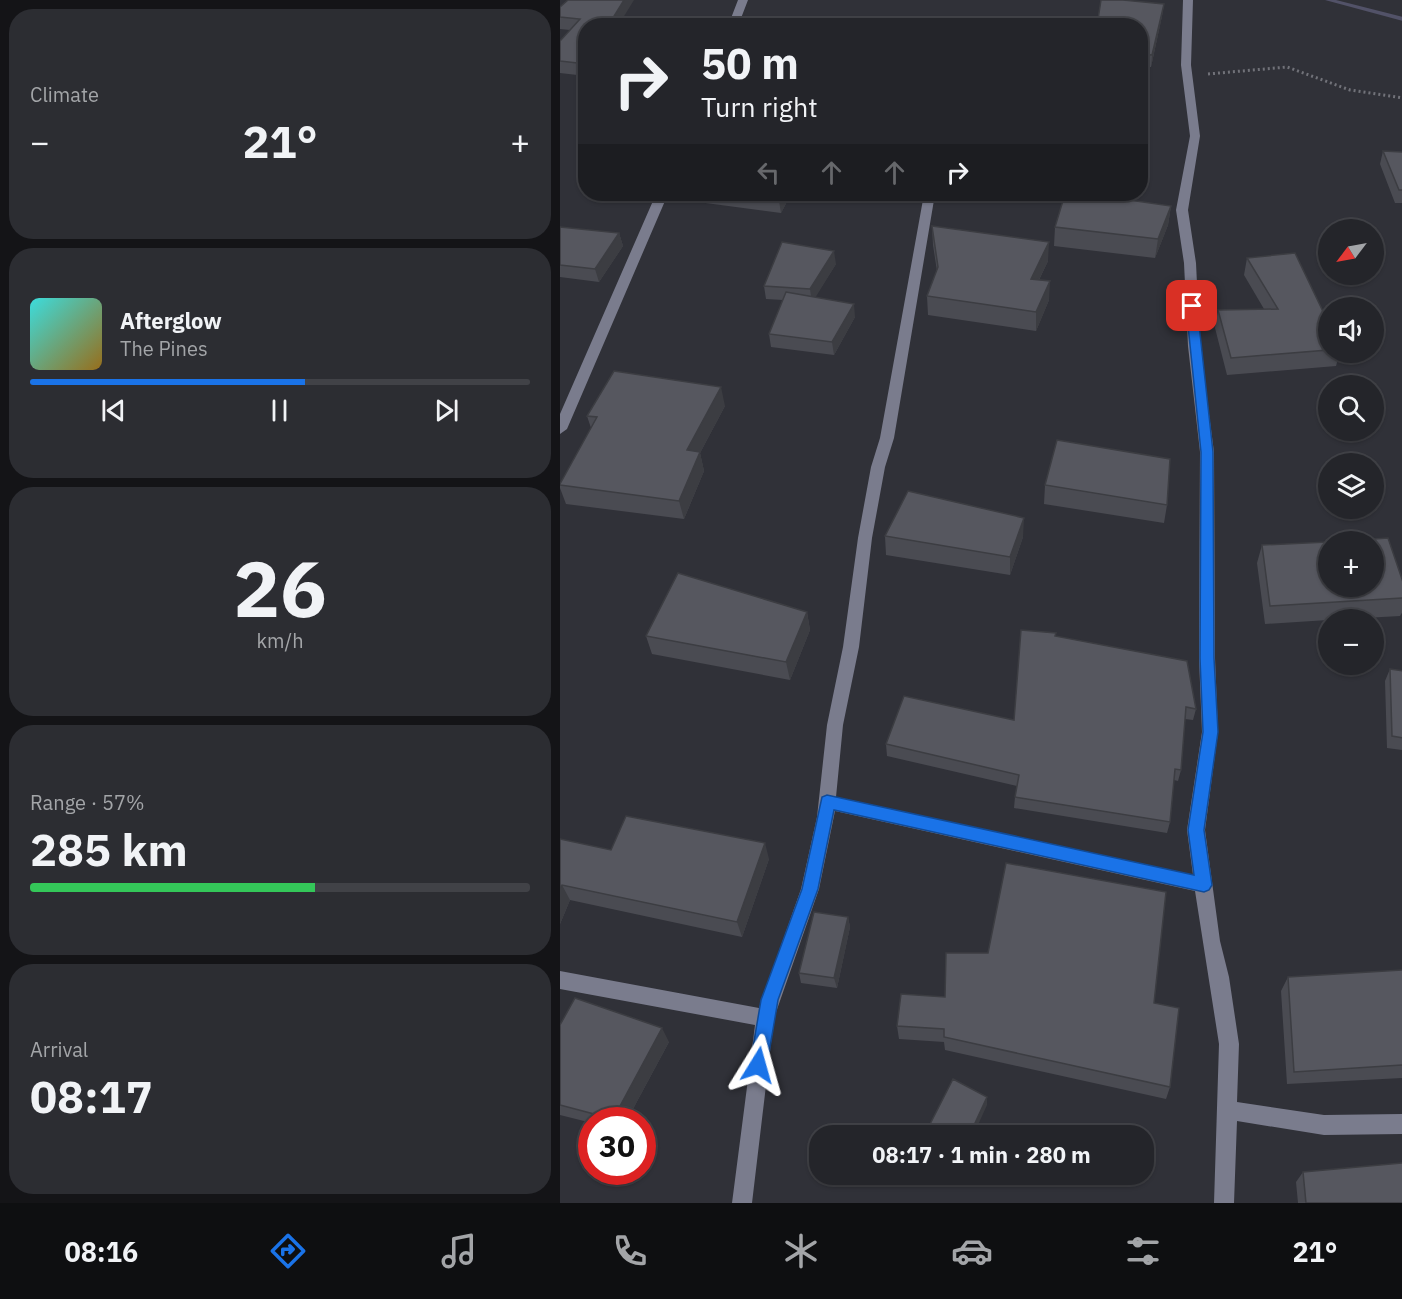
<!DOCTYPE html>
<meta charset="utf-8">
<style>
:root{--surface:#24252a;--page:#2c2d32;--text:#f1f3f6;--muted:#a3a5a8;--line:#414247;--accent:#1a73e8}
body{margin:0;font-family:"IBM Plex Sans",sans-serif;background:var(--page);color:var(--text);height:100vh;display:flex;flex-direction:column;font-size:22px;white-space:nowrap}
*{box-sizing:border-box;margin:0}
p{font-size:20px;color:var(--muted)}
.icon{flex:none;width:33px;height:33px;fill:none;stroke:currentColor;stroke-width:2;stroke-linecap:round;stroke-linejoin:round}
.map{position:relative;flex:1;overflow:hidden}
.drawer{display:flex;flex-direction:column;gap:9px;padding:9px;background:#141417;width:560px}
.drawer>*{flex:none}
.top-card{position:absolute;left:18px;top:18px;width:570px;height:183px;border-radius:24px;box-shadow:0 2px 4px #0004,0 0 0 2px var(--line);background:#24252a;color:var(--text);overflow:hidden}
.needle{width:39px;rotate:238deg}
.controls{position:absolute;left:758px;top:219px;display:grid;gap:12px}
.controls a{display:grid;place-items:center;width:66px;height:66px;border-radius:50%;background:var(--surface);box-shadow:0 2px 4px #0004,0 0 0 2px var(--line);font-size:30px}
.speed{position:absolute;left:18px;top:1107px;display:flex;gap:12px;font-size:30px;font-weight:700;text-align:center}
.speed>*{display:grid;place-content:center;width:78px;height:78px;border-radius:50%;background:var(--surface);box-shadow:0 2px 4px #0004,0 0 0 2px var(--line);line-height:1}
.speed .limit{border:9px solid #d22;background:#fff;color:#111}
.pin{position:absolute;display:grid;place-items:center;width:51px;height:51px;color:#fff;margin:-26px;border-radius:12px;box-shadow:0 3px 9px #0006}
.me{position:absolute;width:66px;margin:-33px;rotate:8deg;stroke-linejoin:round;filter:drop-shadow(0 0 4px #0008)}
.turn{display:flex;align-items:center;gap:21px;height:126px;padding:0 24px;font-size:27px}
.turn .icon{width:78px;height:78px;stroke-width:2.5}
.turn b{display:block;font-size:42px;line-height:51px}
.lanes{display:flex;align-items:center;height:57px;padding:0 24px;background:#0003;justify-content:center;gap:30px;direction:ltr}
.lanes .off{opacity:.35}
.big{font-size:45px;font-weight:700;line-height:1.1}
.drawer .card{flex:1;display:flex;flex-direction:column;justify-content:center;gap:9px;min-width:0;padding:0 21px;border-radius:24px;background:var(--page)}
.drawer .dial{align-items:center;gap:0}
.dial b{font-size:78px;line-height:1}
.song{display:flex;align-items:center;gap:18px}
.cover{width:72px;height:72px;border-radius:9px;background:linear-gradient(135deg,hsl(180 70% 55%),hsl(40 70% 35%))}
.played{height:6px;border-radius:3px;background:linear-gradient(90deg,var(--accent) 55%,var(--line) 55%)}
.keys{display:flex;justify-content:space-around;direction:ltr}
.heat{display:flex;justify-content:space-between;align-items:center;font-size:33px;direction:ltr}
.charge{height:9px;border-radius:4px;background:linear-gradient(90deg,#34c759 57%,var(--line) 0)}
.trip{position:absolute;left:249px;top:1125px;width:345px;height:60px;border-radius:24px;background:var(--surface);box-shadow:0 2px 4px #0004,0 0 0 2px var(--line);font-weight:700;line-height:60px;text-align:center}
.dock{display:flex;height:96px;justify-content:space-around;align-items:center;background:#0e0f11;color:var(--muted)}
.dock .icon{width:42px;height:42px}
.dock .on{color:var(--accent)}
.dock b{font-size:27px;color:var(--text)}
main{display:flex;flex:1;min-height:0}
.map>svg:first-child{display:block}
</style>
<main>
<section class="drawer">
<div class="card"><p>Climate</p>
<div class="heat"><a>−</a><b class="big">21°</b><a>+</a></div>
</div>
<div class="card">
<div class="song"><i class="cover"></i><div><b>Afterglow</b><p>The Pines</p></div></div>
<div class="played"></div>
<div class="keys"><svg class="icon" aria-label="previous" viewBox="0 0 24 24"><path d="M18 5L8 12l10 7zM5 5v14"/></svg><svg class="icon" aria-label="pause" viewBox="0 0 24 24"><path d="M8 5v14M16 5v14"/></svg><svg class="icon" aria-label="next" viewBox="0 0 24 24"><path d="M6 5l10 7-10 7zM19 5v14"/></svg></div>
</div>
<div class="card dial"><b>26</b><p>km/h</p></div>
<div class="card"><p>Range · 57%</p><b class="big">285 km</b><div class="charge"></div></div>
<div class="card"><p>Arrival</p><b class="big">08:17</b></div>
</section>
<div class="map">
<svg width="843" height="1203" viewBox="0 0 843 1203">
<rect width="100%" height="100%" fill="#303138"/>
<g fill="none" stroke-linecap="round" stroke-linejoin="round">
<path fill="#525268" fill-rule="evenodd" d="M 765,0 L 776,0 L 843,17 L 843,21 Z"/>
<path stroke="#717279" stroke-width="3" stroke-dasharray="2 3" stroke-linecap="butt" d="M 648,74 L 727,67 L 790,90 L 843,98"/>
<path fill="#7a7c8d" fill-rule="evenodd" d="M 178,0 L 188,0 L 178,26 L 168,26 Z
M 623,0 L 633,0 L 631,65 L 640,136 L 628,210 L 636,263 L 640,346 L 654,452 L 655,658 L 658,732 L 645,830 L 660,941 L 669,977 L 679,1044 L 677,1102 L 764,1115 L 843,1114 L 843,1134 L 764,1135 L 677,1121 L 674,1203 L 654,1203 L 659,1044 L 635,891 L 275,811 L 259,889 L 214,1018 L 192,1203 L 172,1203 L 195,1025 L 0,989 L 0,971 L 199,1008 L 241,889 L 257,817 L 267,725 L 283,647 L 298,538 L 311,467 L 320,438 L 364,194 L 375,194 L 334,438 L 325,467 L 312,538 L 299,647 L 283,725 L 276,797 L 633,875 L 627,830 L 642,732 L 639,658 L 640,452 L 628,346 L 624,263 L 616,210 L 630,136 L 621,65 Z
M 96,194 L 108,194 L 7,429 L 0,434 L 0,414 Z"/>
</g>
<path fill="#4a4b52" d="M 8,0 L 26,26 L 26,76 L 0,73 L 0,41 L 10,30 L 0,29 L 0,7 Z
M 604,4 L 602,16 L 591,67 L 580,67 L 580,26 Z
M 823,151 L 843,152 L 843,203 L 835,203 L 820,164 Z
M 121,194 L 231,194 L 221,213 L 123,200 Z
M 611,206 L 608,225 L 595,258 L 494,246 L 495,227 Z
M 372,226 L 488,261 L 479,280 L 489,300 L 476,331 L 368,315 L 367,296 L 377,271 L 373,245 Z
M 0,227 L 59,233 L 63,246 L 39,282 L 0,277 Z
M 687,258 L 768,322 L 768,352 L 780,352 L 776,366 L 667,375 L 655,328 L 658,310 L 704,309 L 684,275 Z
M 276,264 L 255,297 L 295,317 L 274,355 L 211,347 L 209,334 L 223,300 L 206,299 L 204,286 Z
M 165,406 L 140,453 L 144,471 L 124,519 L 6,504 L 0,488 L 0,484 L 31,428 L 27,416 Z
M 485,485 L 607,505 L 604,523 L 484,504 Z
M 325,536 L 463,537 L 450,575 L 326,555 Z
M 702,545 L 843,582 L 843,611 L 840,616 L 768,620 L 705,624 L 697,563 Z
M 247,612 L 250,630 L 230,680 L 92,654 L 86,636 Z
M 495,636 L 636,709 L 633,720 L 625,719 L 621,770 L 618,781 L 614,780 L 610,822 L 607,833 L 454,808 L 455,797 L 457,786 L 327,756 L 326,744 L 454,720 Z
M 830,669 L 843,671 L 843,750 L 827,748 L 825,681 Z
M 0,839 L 51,850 L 209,859 L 182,937 L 10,900 L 0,924 Z
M 288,917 L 290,927 L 277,988 L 241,983 L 239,973 Z
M 843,970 L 843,1078 L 727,1084 L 721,991 L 728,977 Z
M 385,997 L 594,1003 L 610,1087 L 606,1099 L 385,1050 L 384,1042 L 339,1039 L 337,1026 Z
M 0,1025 L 109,1042 L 67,1120 L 32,1120 L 32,1123 L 0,1115 Z
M 743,1172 L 843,1203 L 738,1203 L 736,1182 Z"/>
<path fill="#3c3d42" d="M 64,0 L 74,0 L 58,26 L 48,26 Z
M 604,4 L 602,16 L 591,67 L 592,55 Z
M 219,194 L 231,194 L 221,213 L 218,195 Z
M 611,206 L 608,225 L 595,258 L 598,239 Z
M 59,233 L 63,246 L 39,282 L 35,269 Z
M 489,242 L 488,261 L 470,298 L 471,279 Z
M 274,251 L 276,264 L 252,303 L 250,289 Z
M 490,281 L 489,300 L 476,331 L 476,312 Z
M 294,304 L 295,317 L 274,355 L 272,342 Z
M 161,387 L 165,406 L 140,453 L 144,471 L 124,519 L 119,501 L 127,450 Z
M 464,518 L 463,537 L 450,575 L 450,557 Z
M 247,612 L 250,630 L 230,680 L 226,662 Z
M 205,843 L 209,859 L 182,937 L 177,922 Z
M 2,885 L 10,900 L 0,924 L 0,888 Z
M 288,917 L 290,927 L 277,988 L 274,978 Z
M 102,1028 L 109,1042 L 67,1120 L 54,1120 L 53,1119 Z
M 427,1097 L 427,1105 L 413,1136 L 409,1136 Z"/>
<path fill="#56575f" stroke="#3c3d42" stroke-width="1.5" d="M 8,0 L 64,0 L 48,26 L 26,26 L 26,64 L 0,61 L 0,41 L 20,19 L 0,17 L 0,7 Z
M 541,0 L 563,0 L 604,4 L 592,55 L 580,54 L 580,26 L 537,26 Z
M 823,151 L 843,152 L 843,190 L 839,190 Z
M 505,194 L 527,194 L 611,206 L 598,239 L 495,227 Z
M 372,226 L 489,242 L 471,279 L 490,281 L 476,312 L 367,296 L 378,267 Z
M 0,227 L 59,233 L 35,269 L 0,265 Z
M 222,242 L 274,251 L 250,289 L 204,286 Z
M 735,253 L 768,322 L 768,350 L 671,358 L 658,310 L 718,309 L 687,258 Z
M 226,292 L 294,304 L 272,342 L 209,334 Z
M 54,371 L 161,387 L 127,450 L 140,452 L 119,501 L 0,485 L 0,484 L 37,417 L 27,416 Z
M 497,440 L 610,459 L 607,505 L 485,485 Z
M 348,491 L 464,518 L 450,557 L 325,536 Z
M 828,538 L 843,582 L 843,598 L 710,606 L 702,545 L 768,542 L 768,586 L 813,586 L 813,542 L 769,542 Z
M 118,573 L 247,612 L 226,662 L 86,636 Z
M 461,630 L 496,633 L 495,636 L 627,661 L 636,709 L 626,707 L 621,770 L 615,769 L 610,822 L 455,797 L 459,775 L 326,744 L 344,696 L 454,720 Z
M 830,669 L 843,671 L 843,738 L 832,736 Z
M 66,816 L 205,843 L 177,922 L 2,885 L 0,888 L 0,839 L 51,850 Z
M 446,863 L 606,892 L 594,1003 L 619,1008 L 610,1087 L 384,1037 L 384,1029 L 337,1026 L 341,994 L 385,997 L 386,953 L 428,953 Z
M 254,912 L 288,917 L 274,978 L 239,973 Z
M 843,970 L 843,1065 L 734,1072 L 728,977 Z
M 15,998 L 102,1028 L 53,1119 L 0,1105 L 0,1025 Z
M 393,1079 L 427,1097 L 409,1136 L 364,1136 Z
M 843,1163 L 843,1203 L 746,1203 L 743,1172 Z"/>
<path fill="#1a73e8" stroke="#114b97" stroke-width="1.5" d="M 632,302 L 637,306 L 653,452 L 654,658 L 658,732 L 644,830 L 652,885 L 649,890 L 644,892 L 274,810 L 258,889 L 218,1000 L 207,1065 L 205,1071 L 198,1074 L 192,1071 L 190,1065 L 201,1000 L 242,889 L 262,797 L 267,795 L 634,875 L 628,830 L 643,732 L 640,658 L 641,452 L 626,306 Z"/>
</svg>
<div class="controls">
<a><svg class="needle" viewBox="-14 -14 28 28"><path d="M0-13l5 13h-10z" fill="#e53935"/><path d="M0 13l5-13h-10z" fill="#a3a5a8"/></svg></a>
<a><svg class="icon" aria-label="sound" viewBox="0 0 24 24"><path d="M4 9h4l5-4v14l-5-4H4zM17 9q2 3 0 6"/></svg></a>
<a><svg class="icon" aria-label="search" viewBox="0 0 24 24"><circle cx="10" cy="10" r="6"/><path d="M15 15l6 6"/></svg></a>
<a><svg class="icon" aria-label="layers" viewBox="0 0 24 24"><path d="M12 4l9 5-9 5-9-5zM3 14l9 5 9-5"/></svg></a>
<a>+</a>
<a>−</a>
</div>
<div class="speed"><div class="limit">30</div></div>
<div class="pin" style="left:632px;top:306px;background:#d93025"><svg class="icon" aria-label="arrive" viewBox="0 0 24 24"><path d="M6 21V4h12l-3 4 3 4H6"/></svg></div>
<svg class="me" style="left:198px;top:1065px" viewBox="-20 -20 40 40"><path d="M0-17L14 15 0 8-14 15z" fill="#1a73e8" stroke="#fff" stroke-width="4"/></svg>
<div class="trip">08:17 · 1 min · 280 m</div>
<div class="top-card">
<div class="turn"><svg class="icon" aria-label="right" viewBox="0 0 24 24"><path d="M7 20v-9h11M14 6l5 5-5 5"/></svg><div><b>50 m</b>Turn right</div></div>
<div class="lanes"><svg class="icon off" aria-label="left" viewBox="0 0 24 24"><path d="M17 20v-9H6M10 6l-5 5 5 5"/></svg><svg class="icon off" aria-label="ahead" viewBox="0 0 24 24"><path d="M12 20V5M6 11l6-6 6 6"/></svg><svg class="icon off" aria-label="ahead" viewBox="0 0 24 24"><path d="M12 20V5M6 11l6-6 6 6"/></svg><svg class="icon" aria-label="right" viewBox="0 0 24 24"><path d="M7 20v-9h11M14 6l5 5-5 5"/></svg></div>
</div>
</div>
</main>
<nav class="dock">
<b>08:16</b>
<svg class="icon on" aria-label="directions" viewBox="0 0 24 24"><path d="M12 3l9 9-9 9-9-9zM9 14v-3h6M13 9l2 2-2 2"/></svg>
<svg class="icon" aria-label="music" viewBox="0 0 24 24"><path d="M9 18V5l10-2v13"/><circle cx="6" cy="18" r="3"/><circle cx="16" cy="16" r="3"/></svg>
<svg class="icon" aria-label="phone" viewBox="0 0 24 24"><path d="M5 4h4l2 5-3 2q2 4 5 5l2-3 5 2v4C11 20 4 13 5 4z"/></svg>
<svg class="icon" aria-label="climate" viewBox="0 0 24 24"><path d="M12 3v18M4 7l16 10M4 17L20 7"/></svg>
<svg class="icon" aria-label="car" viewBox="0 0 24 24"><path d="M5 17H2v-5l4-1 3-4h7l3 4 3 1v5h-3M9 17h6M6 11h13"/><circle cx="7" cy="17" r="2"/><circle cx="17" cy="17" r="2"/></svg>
<svg class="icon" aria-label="filters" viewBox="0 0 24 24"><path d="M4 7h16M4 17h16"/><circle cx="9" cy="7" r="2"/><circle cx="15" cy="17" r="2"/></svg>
<b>21°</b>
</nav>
